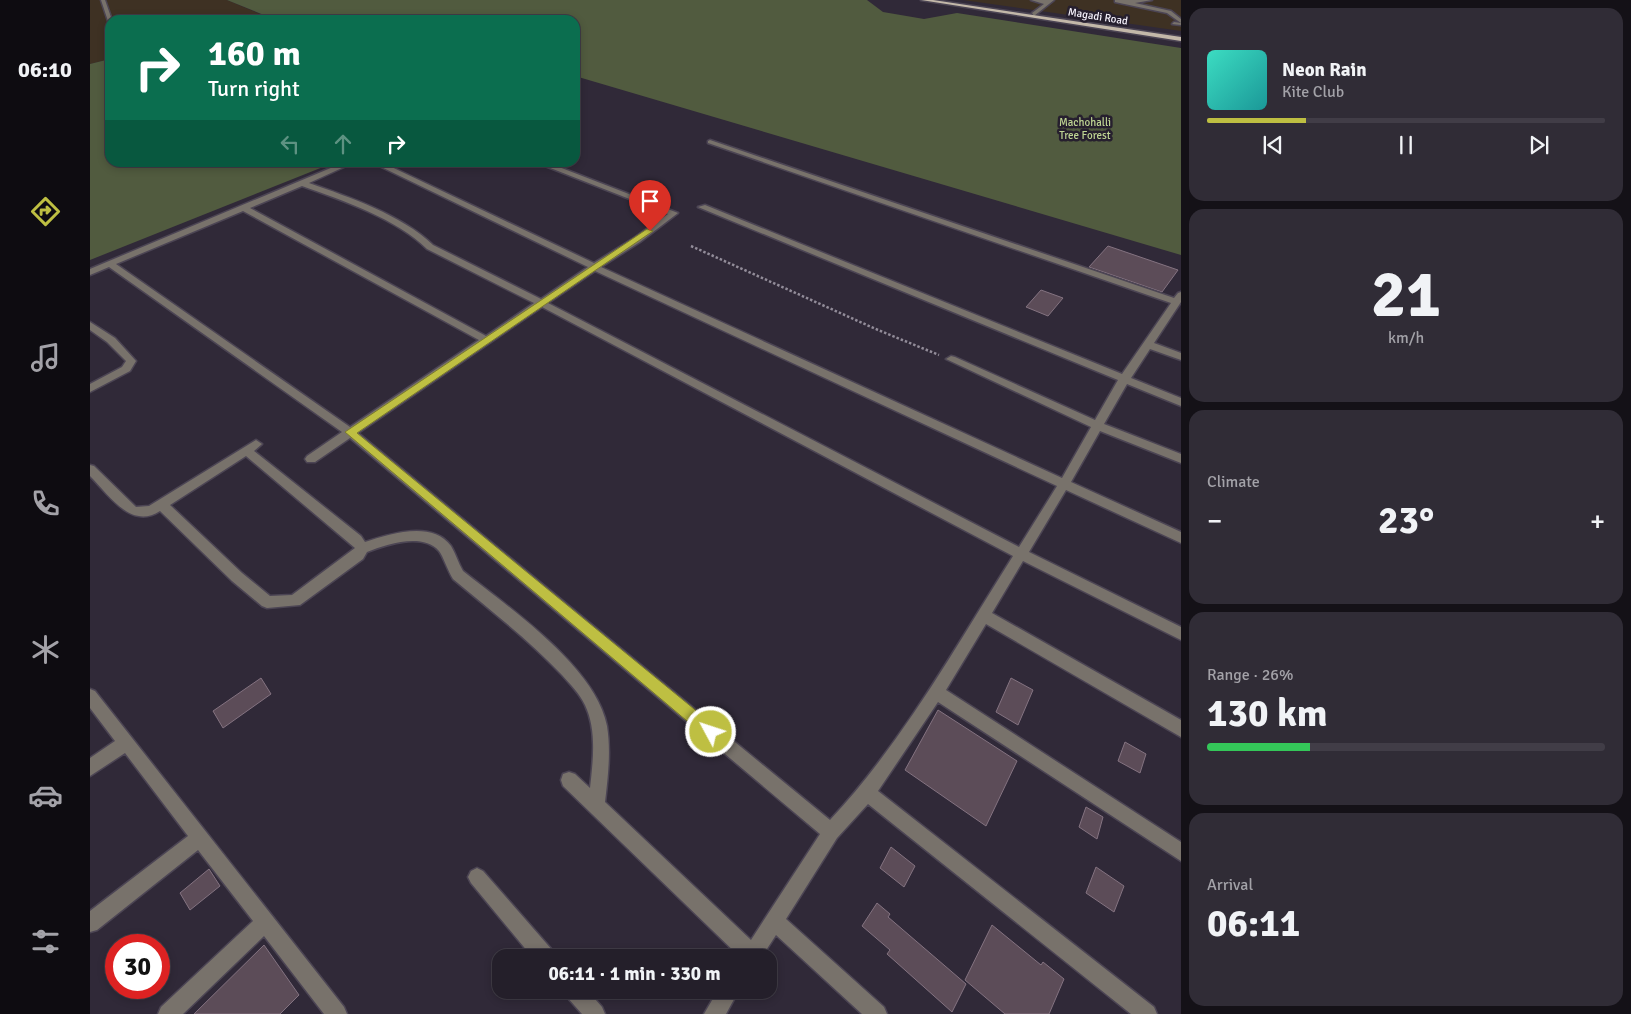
<!DOCTYPE html>
<meta charset="utf-8">
<style>
:root{--surface:#241f2a;--page:#302c36;--text:#f1f3f6;--muted:#a3a2a8;--line:#413d47;--accent:#bebf42}
body{margin:0;font-family:Signika,sans-serif;background:var(--page);color:var(--text);height:100vh;display:flex;flex-direction:column;font-size:19px;white-space:nowrap}
*{box-sizing:border-box;margin:0}
p{font-size:16px;color:var(--muted)}
.icon{flex:none;width:28px;height:28px;fill:none;stroke:currentColor;stroke-width:2;stroke-linecap:round;stroke-linejoin:round}
.map{position:relative;flex:1;overflow:hidden}
.panel{display:flex;flex-direction:column;gap:8px;padding:8px;background:#141117;width:450px}
.panel>*{flex:none}
.banner{position:absolute;left:15px;top:15px;width:475px;height:152px;border-radius:15px;box-shadow:0 2px 8px #0003,0 0 0 1px var(--line);background:#0b6e4f;color:#fff;overflow:hidden}
.speed{position:absolute;left:15px;top:934px;display:flex;gap:10px;font-size:25px;font-weight:700;text-align:center}
.speed>*{display:grid;place-content:center;width:65px;height:65px;border-radius:50%;background:var(--surface);box-shadow:0 2px 8px #0003,0 0 0 1px var(--line);line-height:1}
.speed .limit{border:8px solid #d22;background:#fff;color:#111}
.pin{position:absolute;display:grid;place-items:center;width:42px;height:42px;color:#fff;margin:-51px -21px;border-radius:50% 50% 50% 0;rotate:-45deg;box-shadow:0 0 5px #0007}
.pin .icon{rotate:45deg}
.me{position:absolute;width:55px;margin:-28px;rotate:310deg;stroke-linejoin:round;filter:drop-shadow(0 0 4px #0008)}
.turn{display:flex;align-items:center;gap:18px;height:105px;padding:0 20px;font-size:22px}
.turn .icon{width:65px;height:65px;stroke-width:2.5}
.turn b{display:block;font-size:35px;line-height:42px}
.lanes{display:flex;align-items:center;height:48px;padding:0 20px;background:#0003;justify-content:center;gap:25px;direction:ltr}
.lanes .off{opacity:.35}
.big{font-size:38px;font-weight:700;line-height:1.1}
.panel .card{flex:1;display:flex;flex-direction:column;justify-content:center;gap:8px;min-width:0;padding:0 18px;border-radius:15px;background:var(--page)}
.panel .dial{align-items:center;gap:0}
.dial b{font-size:65px;line-height:1}
.song{display:flex;align-items:center;gap:15px}
.cover{width:60px;height:60px;border-radius:8px;background:linear-gradient(135deg,hsl(170 70% 55%),hsl(180 70% 35%))}
.played{height:5px;border-radius:2px;background:linear-gradient(90deg,var(--accent) 25%,var(--line) 25%)}
.keys{display:flex;justify-content:space-around;direction:ltr}
.heat{display:flex;justify-content:space-between;align-items:center;font-size:28px;direction:ltr}
.charge{height:8px;border-radius:4px;background:linear-gradient(90deg,#34c759 26%,var(--line) 0)}
.trip{position:absolute;left:402px;top:949px;width:285px;height:50px;border-radius:15px;background:var(--surface);box-shadow:0 2px 8px #0003,0 0 0 1px var(--line);font-weight:700;line-height:50px;text-align:center}
main{display:flex;flex:1;min-height:0}
.menu{display:flex;flex-direction:column;width:90px;justify-content:space-around;align-items:center;background:#0e0c11;color:var(--muted)}
.menu .icon{width:35px;height:35px}
.menu .on{color:var(--accent)}
.menu b{font-size:22px;color:var(--text)}
.map>svg:first-child{display:block}
</style>
<main>
<nav class="menu">
<b>06:10</b>
<svg class="icon on" aria-label="directions" viewBox="0 0 24 24"><path d="M12 3l9 9-9 9-9-9zM9 14v-3h6M13 9l2 2-2 2"/></svg>
<svg class="icon" aria-label="music" viewBox="0 0 24 24"><path d="M9 18V5l10-2v13"/><circle cx="6" cy="18" r="3"/><circle cx="16" cy="16" r="3"/></svg>
<svg class="icon" aria-label="phone" viewBox="0 0 24 24"><path d="M5 4h4l2 5-3 2q2 4 5 5l2-3 5 2v4C11 20 4 13 5 4z"/></svg>
<svg class="icon" aria-label="climate" viewBox="0 0 24 24"><path d="M12 3v18M4 7l16 10M4 17L20 7"/></svg>
<svg class="icon" aria-label="car" viewBox="0 0 24 24"><path d="M5 17H2v-5l4-1 3-4h7l3 4 3 1v5h-3M9 17h6M6 11h13"/><circle cx="7" cy="17" r="2"/><circle cx="17" cy="17" r="2"/></svg>
<svg class="icon" aria-label="filters" viewBox="0 0 24 24"><path d="M4 7h16M4 17h16"/><circle cx="9" cy="7" r="2"/><circle cx="15" cy="17" r="2"/></svg>
</nav>
<div class="map">
<svg width="1091" height="1014" viewBox="0 0 1091 1014">
<rect width="100%" height="100%" fill="#302938"/>
<path fill="#3e3123" d="M 0,0 L 137,0 L 182,19 L 20,20 L 20,59 L 0,64 Z
M 873,0 L 1091,0 L 1091,31 Z"/>
<path fill="#515b3f" d="M 137,0 L 777,0 L 793,12 L 834,19 L 867,13 L 1091,48 L 1091,255 L 485,76 L 485,20 L 177,20 L 181,18 Z
M 20,59 L 20,162 L 243,163 L 0,260 L 0,64 Z"/>
<path fill="#5c4c58" stroke="#847381" d="M 1018,246 L 1088,270 L 1072,292 L 999,267 Z
M 951,290 L 973,298 L 958,316 L 936,307 Z
M 171,678 L 181,694 L 133,728 L 123,711 Z
M 921,678 L 943,690 L 928,725 L 906,712 Z
M 848,710 L 927,761 L 896,826 L 815,770 Z
M 1035,742 L 1056,754 L 1050,773 L 1028,761 Z
M 996,807 L 1013,817 L 1007,839 L 989,827 Z
M 801,847 L 825,866 L 814,887 L 790,868 Z
M 1006,867 L 1034,886 L 1024,912 L 996,893 Z
M 119,869 L 130,886 L 100,910 L 90,893 Z
M 787,903 L 800,914 L 798,917 L 876,984 L 862,1012 L 797,954 L 800,950 L 772,926 Z
M 902,925 L 951,965 L 953,962 L 974,979 L 959,1014 L 915,1014 L 875,980 Z
M 174,945 L 209,995 L 190,1014 L 104,1014 Z"/>
<g fill="none" stroke-linecap="round" stroke-linejoin="round">
<defs>
<path id="lane" d="M 11,0 L 15,0 L 22,20 L 20,20 L 20,22 L 18,21 Z
M 1084,22 L 1091,23 L 1091,25 L 1082,24 Z"/>
<path id="street" d="M 941,0 L 964,0 L 944,16 L 942,13 L 954,4 Z
M 1025,0 L 1062,0 L 1045,3 L 1081,11 L 1091,19 L 1091,23 L 1077,13 L 1025,2 Z
M 620,140 L 1084,298 L 1088,293 L 1091,292 L 1091,302 L 1064,343 L 1091,353 L 1091,360 L 1060,349 L 1041,378 L 1091,398 L 1091,406 L 1037,384 L 1014,424 L 1091,454 L 1091,463 L 1010,431 L 981,482 L 1091,532 L 1091,543 L 976,490 L 939,552 L 1091,627 L 1091,640 L 933,561 L 902,613 L 1091,720 L 1091,737 L 896,624 L 856,690 L 1091,842 L 1091,861 L 848,702 L 788,791 L 1064,1007 L 1067,1014 L 1041,1014 L 778,804 L 747,838 L 696,919 L 794,1007 L 797,1014 L 772,1014 L 686,935 L 671,958 L 651,958 L 473,786 L 471,780 L 473,774 L 479,772 L 485,774 L 500,788 C 503,761 507,730 495,705 C 490,694 480,684 472,675 C 439,640 400,610 363,579 C 358,571 353,556 349,551 C 332,532 296,545 277,552 L 273,559 L 210,605 L 177,608 L 172,606 L 142,581 L 70,511 C 41,530 19,495 0,476 L 0,465 L 4,466 L 46,507 L 59,506 L 166,440 L 172,444 L 164,451 L 271,536 L 275,542 C 300,534 342,520 361,546 C 366,554 368,563 373,571 C 418,607 506,667 517,726 C 521,751 518,777 515,802 L 661,940 L 730,834 L 260,438 L 225,462 L 217,462 L 215,459 L 217,456 L 252,432 L 19,267 L 0,275 L 0,269 L 255,162 L 265,162 L 219,183 C 259,197 312,215 343,245 L 451,299 L 498,267 L 281,162 L 291,162 L 504,263 L 544,238 L 578,214 L 445,162 L 456,162 L 588,213 L 550,242 L 511,267 L 972,478 L 1001,427 L 856,359 L 861,356 L 865,357 L 1005,420 L 1028,380 L 608,207 L 615,205 L 1032,374 L 1081,303 L 618,143 L 618,141 ZM 212,186 C 252,200 307,219 337,249 L 444,303 L 396,336 L 160,208 ZM 153,211 L 389,340 L 260,427 L 26,264 ZM 505,271 L 967,486 L 929,547 L 458,303 ZM 452,307 L 923,556 C 866,646 813,742 740,820 L 268,433 ZM 156,456 L 265,548 L 202,595 L 180,596 L 152,573 L 80,505 Z
M 0,322 L 25,338 L 46,361 L 40,371 L 0,392 L 0,384 L 32,367 L 36,361 L 17,342 L 0,330 Z
M 0,689 L 5,691 L 254,1007 L 257,1014 L 234,1014 L 174,936 L 93,1014 L 68,1014 L 71,1007 L 163,921 L 108,850 L 7,930 L 0,932 L 0,911 L 98,836 L 35,753 L 0,776 L 0,758 L 25,741 L 0,708 Z
M 387,868 L 393,871 L 463,951 L 465,958 L 443,958 L 381,883 L 378,877 L 381,871 Z
M 474,990 L 497,990 L 512,1007 L 515,1014 L 492,1014 L 477,997 Z
M 628,990 L 649,990 L 636,1014 L 614,1014 Z"/>
<path id="primary" d="M 831,0 L 843,0 L 1091,37 L 1091,41 Z"/>
</defs>
<use href="#lane" stroke="#4c4554" stroke-width="3"/>
<use href="#street" stroke="#4c4554" stroke-width="3"/>
<use href="#primary" stroke="#4c4554" stroke-width="3"/>
<path stroke="#928c99" stroke-width="2.5" stroke-dasharray="2.5 2" stroke-linecap="butt" d="M 601,246 L 788,330 L 849,355"/>
<use href="#lane" fill="#78726b" fill-rule="evenodd"/>
<use href="#street" fill="#78726b" fill-rule="evenodd"/>
<use href="#primary" fill="#c3b8a9" fill-rule="evenodd"/>
</g>
<path fill="#bebf42" stroke="#7c7c2b" d="M 557,229 L 563,231 L 267,433 L 626,727 L 628,732 L 626,737 L 621,739 L 616,737 L 255,432 Z"/>
<g text-anchor="middle" stroke-width="5" stroke-linejoin="round" paint-order="stroke">
<g font-size="11" fill="#f7f3fd" stroke="#261f2e">
<text transform="translate(1008 16) rotate(9)" y="4">Magadi Road</text>
</g>
<g font-size="11" fill="#bfd593" stroke="#261f2e">
<text x="995" y="126">Machohalli<tspan x="995" dy="13">Tree Forest</tspan></text>
</g>
</g>
</svg>
<div class="speed"><div class="limit">30</div></div>
<div class="pin" style="left:560px;top:231px;background:#d93025"><svg class="icon" aria-label="arrive" viewBox="0 0 24 24"><path d="M6 21V4h12l-3 4 3 4H6"/></svg></div>
<svg class="me" style="left:621px;top:732px" viewBox="-20 -20 40 40"><circle r="17" fill="#bebf42" stroke="#fff" stroke-width="3"/><path d="M0-11L8 9 0 5-8 9z" fill="#fff"/></svg>
<div class="trip">06:11 · 1 min · 330 m</div>
<div class="banner">
<div class="turn"><svg class="icon" aria-label="right" viewBox="0 0 24 24"><path d="M7 20v-9h11M14 6l5 5-5 5"/></svg><div><b>160 m</b>Turn right</div></div>
<div class="lanes"><svg class="icon off" aria-label="left" viewBox="0 0 24 24"><path d="M17 20v-9H6M10 6l-5 5 5 5"/></svg><svg class="icon off" aria-label="ahead" viewBox="0 0 24 24"><path d="M12 20V5M6 11l6-6 6 6"/></svg><svg class="icon" aria-label="right" viewBox="0 0 24 24"><path d="M7 20v-9h11M14 6l5 5-5 5"/></svg></div>
</div>
</div>
<section class="panel">
<div class="card">
<div class="song"><i class="cover"></i><div><b>Neon Rain</b><p>Kite Club</p></div></div>
<div class="played"></div>
<div class="keys"><svg class="icon" aria-label="previous" viewBox="0 0 24 24"><path d="M18 5L8 12l10 7zM5 5v14"/></svg><svg class="icon" aria-label="pause" viewBox="0 0 24 24"><path d="M8 5v14M16 5v14"/></svg><svg class="icon" aria-label="next" viewBox="0 0 24 24"><path d="M6 5l10 7-10 7zM19 5v14"/></svg></div>
</div>
<div class="card dial"><b>21</b><p>km/h</p></div>
<div class="card"><p>Climate</p>
<div class="heat"><a>−</a><b class="big">23°</b><a>+</a></div>
</div>
<div class="card"><p>Range · 26%</p><b class="big">130 km</b><div class="charge"></div></div>
<div class="card"><p>Arrival</p><b class="big">06:11</b></div>
</section>
</main>
